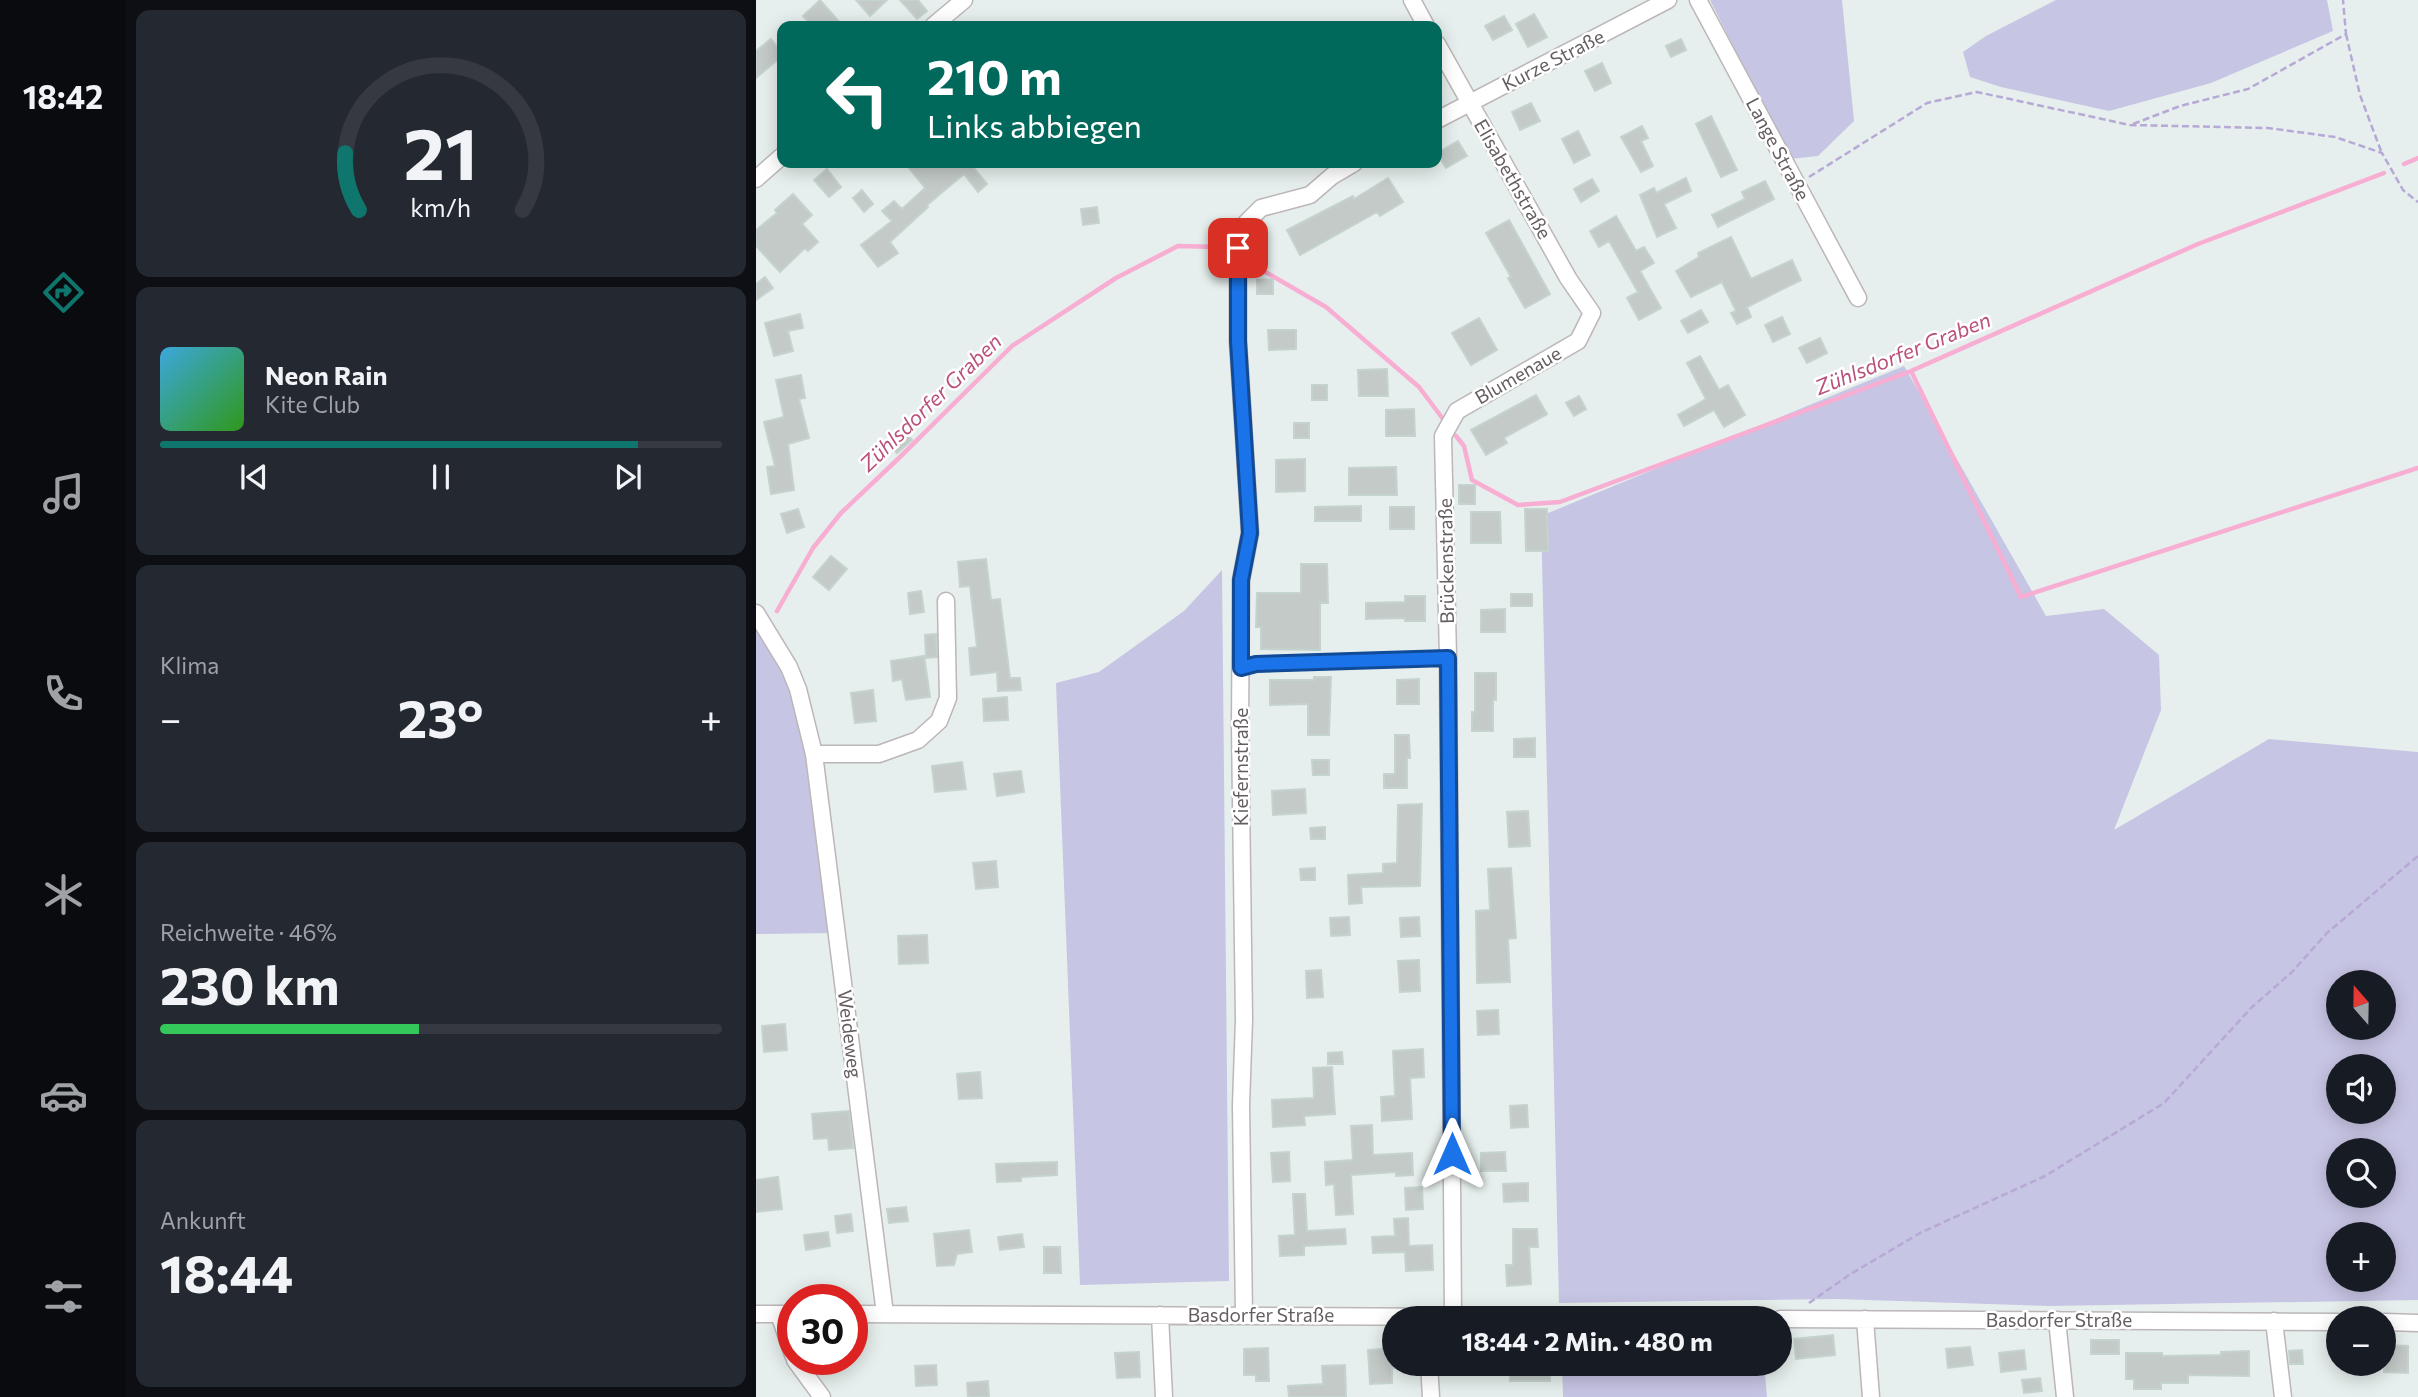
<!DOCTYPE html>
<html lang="de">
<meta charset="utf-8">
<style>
:root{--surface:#171b24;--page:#242831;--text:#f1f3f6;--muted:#9ea1a6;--line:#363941;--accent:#0f766e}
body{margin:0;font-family:Commissioner,sans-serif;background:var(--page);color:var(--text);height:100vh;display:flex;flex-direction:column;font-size:26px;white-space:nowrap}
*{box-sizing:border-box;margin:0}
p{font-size:23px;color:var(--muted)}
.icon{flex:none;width:38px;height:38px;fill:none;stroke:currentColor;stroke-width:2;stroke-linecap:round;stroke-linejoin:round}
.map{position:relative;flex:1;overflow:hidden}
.sheet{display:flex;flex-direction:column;gap:10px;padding:10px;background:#0d0f14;width:630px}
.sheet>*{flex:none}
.banner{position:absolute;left:21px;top:21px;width:665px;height:147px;border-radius:14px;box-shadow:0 4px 18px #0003;background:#00695c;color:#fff;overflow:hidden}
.needle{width:46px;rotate:340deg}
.tools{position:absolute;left:1570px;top:970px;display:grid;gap:14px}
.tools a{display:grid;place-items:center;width:70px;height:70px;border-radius:50%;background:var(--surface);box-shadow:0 4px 18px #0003;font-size:35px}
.speed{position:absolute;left:21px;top:1284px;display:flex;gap:14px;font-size:35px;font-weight:700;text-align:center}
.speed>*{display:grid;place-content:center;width:91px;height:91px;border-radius:50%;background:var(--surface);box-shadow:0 4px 18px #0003;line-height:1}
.speed .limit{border:10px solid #d22;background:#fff;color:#111}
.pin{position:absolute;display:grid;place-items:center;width:60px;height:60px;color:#fff;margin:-30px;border-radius:14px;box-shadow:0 4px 10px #0006}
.me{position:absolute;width:77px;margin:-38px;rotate:0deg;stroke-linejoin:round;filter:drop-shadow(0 0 5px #0008)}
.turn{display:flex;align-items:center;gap:24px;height:147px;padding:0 35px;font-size:32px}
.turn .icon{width:91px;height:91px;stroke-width:2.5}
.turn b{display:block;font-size:49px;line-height:60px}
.big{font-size:52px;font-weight:700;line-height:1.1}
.sheet .card{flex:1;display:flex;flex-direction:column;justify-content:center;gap:10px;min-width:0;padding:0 24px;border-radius:14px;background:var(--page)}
.sheet .dial{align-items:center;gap:0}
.dial svg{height:182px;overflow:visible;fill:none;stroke:var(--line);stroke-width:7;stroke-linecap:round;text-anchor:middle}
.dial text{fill:var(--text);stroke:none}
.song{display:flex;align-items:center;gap:21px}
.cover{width:84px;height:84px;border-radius:10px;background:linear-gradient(135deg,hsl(200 70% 55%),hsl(110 70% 35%))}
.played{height:7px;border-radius:4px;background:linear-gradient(90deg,var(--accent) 85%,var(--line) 85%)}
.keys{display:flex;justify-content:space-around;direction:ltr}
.heat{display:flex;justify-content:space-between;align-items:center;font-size:38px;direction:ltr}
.charge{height:10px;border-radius:5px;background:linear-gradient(90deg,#34c759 46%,var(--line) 0)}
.trip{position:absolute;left:626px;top:1306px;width:410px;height:70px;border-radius:35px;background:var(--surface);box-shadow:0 4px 18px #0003;font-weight:700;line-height:70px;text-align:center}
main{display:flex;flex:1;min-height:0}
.tab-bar{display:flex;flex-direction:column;width:126px;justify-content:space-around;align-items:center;background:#090b0e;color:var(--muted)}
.tab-bar .icon{width:49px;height:49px}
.tab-bar .selected{color:var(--accent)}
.tab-bar b{font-size:32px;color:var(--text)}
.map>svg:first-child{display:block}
</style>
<main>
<nav class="tab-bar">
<b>18:42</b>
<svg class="icon selected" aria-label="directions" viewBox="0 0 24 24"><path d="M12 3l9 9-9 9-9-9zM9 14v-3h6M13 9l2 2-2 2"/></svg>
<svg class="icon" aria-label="music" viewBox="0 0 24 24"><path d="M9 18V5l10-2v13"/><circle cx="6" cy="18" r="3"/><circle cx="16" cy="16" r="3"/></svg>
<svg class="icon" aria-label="phone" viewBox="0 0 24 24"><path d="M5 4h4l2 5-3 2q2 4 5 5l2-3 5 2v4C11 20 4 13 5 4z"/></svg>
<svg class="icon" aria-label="climate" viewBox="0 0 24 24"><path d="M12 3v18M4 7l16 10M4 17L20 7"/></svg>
<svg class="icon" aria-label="car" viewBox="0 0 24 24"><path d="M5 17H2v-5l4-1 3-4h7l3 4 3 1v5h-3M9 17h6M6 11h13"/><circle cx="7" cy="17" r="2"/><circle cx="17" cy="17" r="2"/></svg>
<svg class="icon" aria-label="filters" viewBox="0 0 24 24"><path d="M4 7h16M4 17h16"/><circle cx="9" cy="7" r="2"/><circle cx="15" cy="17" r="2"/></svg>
</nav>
<section class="sheet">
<div class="card dial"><svg viewBox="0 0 100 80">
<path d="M14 69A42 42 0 1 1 86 69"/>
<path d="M14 69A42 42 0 0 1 8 44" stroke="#0f766e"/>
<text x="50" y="56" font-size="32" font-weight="700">21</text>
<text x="50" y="72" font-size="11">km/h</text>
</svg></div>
<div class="card">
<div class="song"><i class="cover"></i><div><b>Neon Rain</b><p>Kite Club</p></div></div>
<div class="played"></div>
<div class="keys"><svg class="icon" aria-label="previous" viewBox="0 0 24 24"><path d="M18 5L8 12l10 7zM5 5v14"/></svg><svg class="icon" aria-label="pause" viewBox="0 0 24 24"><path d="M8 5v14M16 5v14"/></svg><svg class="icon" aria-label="next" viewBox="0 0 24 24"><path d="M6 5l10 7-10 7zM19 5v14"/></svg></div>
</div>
<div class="card"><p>Klima</p>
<div class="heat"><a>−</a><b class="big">23°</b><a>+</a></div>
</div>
<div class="card"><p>Reichweite · 46%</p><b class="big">230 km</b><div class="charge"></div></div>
<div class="card"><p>Ankunft</p><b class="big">18:44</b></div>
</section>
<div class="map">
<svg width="1662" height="1397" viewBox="0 0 1662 1397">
<rect width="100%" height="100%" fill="#e6efed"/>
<path fill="#c7c5e4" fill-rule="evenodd" d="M 954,0 L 1086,0 L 1098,121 L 1062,156 L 1034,159 Z
M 1300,0 L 1571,0 L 1577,31 L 1455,83 L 1353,111 L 1245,87 L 1214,77 L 1207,52 L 1230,36 Z
M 1148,366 L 1290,616 L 1348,609 L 1403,655 L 1405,710 L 1358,830 L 1513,739 L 1662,752 L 1662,1300 L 1293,1306 L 1081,1299 L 803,1303 L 785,516 ZM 1582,982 L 1628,982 L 1628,1027 L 1582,1027 ZM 1582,1066 L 1628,1066 L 1628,1111 L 1582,1111 ZM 1582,1150 L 1628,1150 L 1628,1195 L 1582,1195 ZM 1582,1234 L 1628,1234 L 1628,1279 L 1582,1279 Z
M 466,570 L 473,1281 L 324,1285 L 300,683 L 343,672 L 428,611 Z
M 0,615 L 30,670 L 54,754 L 77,933 L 0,934 Z
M 806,1363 L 1008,1363 L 1011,1397 L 807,1397 Z"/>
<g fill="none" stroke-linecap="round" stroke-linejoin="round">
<path stroke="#f8add2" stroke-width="4.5" d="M 1648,164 L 1662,158
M 492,262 L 570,307 L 663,387 L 687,419
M 1155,371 L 1265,597 L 1662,468
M 700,436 L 708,446 L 716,480 L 762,505 L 804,502 L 1155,371 L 1442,244 L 1628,173
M 21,611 L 57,548 L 85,513 L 143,458 L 256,346 L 360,278 L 422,246 L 462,247 L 473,252"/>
</g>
<path fill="#c3cac8" stroke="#c5d3cf" stroke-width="2" d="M 64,0 L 87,26 L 56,26 L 47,16 Z
M 100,0 L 131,0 L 114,16 Z
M 144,0 L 162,0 L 171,11 L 161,19 Z
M 778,14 L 791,37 L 772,47 L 760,24 Z
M 748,16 L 756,30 L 737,40 L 729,26 Z
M 15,39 L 26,53 L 26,56 L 0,78 L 0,51 Z
M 925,39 L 930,50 L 915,57 L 910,46 Z
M 846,63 L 855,83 L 839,91 L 829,71 Z
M 775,103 L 784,121 L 764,130 L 756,112 Z
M 955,116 L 981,170 L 965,177 L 940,124 Z
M 886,126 L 892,138 L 885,141 L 897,166 L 885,172 L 865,137 Z
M 822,131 L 834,155 L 818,163 L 806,139 Z
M 702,141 L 711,156 L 690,168 L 681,153 Z
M 149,163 L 221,163 L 217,167 L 231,184 L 222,192 L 208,174 L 171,205 L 172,207 L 134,242 L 142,253 L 122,267 L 105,245 L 136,221 L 126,211 L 138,201 L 146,209 L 169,188 Z
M 71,169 L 85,187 L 73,197 L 58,180 Z
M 632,178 L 647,202 L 624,216 L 621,212 L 544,255 L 531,230 L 597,196 L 598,199 Z
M 930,178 L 935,191 L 908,204 L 920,228 L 901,237 L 884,195 L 898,188 L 900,193 Z
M 836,179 L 843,191 L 825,202 L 818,189 Z
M 1009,181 L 1018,199 L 962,227 L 956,215 L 989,199 L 986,192 Z
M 106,190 L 117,204 L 108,212 L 97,198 Z
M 37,194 L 56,215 L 46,224 L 62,242 L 52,251 L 49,248 L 24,272 L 0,246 L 0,230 L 21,213 L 19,210 Z
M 341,207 L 343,223 L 327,225 L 325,209 Z
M 860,216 L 880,251 L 888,247 L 898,263 L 884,271 L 905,308 L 883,320 L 871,298 L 882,292 L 853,241 L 843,247 L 834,231 Z
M 753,220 L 794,294 L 769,308 L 752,278 L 755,277 L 730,233 Z
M 975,237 L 995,279 L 1036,260 L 1045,280 L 991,307 L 995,317 L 981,324 L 975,313 L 980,311 L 966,282 L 935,297 L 920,271 L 943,257 L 942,253 Z
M 9,277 L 17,288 L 0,300 L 0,284 Z
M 517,279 L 517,294 L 501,294 L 501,280 Z
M 945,310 L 952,322 L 932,333 L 925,321 Z
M 44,314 L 47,328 L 32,331 L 37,351 L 18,356 L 9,323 Z
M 1026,317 L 1034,334 L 1017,342 L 1009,325 Z
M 723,318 L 741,350 L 715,365 L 696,333 Z
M 512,330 L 540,330 L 540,349 L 513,350 Z
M 1064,338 L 1071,353 L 1051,363 L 1043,348 Z
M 944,356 L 963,390 L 972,385 L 989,415 L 968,427 L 958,410 L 928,426 L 922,415 L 950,399 L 931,363 Z
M 631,369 L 632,396 L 603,396 L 602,370 Z
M 45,375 L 49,398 L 43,399 L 53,438 L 32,444 L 38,490 L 15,494 L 11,467 L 19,466 L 8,422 L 28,417 L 20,380 Z
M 556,385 L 571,385 L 571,400 L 556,400 Z
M 780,395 L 791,414 L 748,438 L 751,443 L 730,455 L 715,430 Z
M 823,396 L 830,409 L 818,416 L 810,403 Z
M 658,409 L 659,436 L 630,436 L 630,410 Z
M 538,423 L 553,423 L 553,438 L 538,438 Z
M 146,429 L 156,440 L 141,453 L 131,442 Z
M 549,459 L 549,491 L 520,492 L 520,460 Z
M 640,467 L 641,495 L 593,495 L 593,468 Z
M 703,485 L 719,485 L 719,504 L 703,504 Z
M 605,506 L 605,521 L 559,521 L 559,507 Z
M 634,507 L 658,507 L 658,529 L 634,529 Z
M 42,509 L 48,527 L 31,533 L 25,514 Z
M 769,509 L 791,509 L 792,551 L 770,551 Z
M 715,512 L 744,512 L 745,543 L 715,543 Z
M 75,556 L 91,569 L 73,590 L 57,577 Z
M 230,559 L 235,600 L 244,599 L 254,678 L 264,678 L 265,690 L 242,691 L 241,672 L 215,675 L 213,648 L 221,647 L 214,586 L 204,587 L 202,562 Z
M 545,564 L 571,564 L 572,603 L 564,603 L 564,650 L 505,649 L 505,627 L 500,627 L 501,593 L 545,593 Z
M 165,591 L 168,612 L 154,614 L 152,593 Z
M 755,594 L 776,594 L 776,606 L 755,606 Z
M 649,596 L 669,596 L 669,621 L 649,621 L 649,618 L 610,619 L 610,603 L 649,602 Z
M 749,609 L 749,632 L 725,632 L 725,610 Z
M 180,634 L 181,657 L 170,658 L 169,635 Z
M 168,656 L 174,697 L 150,700 L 146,679 L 137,681 L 135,661 Z
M 719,673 L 740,673 L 740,700 L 737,700 L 737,731 L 716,731 L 716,712 L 719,712 Z
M 558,677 L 575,677 L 573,735 L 552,735 L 552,704 L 514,705 L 514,680 L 558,680 Z
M 663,679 L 663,704 L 641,704 L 641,680 Z
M 117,690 L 120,721 L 99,723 L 95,693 Z
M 251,697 L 252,720 L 228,721 L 227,699 Z
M 639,735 L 653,735 L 654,758 L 651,758 L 651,788 L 628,788 L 628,774 L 639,774 Z
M 779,738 L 779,757 L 758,757 L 758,739 Z
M 556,760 L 573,760 L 573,775 L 557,775 Z
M 206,762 L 210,789 L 179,792 L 176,766 Z
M 265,771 L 268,792 L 241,796 L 238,774 Z
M 549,789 L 550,813 L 517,815 L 516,791 Z
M 666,804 L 664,886 L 605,887 L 606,903 L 593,904 L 592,875 L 627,873 L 627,864 L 641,863 L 642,805 Z
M 772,811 L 774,846 L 753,847 L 751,812 Z
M 569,827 L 569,839 L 555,839 L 554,828 Z
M 240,861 L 242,887 L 220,889 L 217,863 Z
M 559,868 L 559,880 L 545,880 L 544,869 Z
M 755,868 L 760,938 L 752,939 L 754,982 L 721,983 L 720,911 L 734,910 L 732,869 Z
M 593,917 L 594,935 L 575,936 L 574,918 Z
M 663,917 L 664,936 L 645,937 L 644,918 Z
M 171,935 L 172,963 L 143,964 L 142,936 Z
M 663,960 L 664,991 L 644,992 L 642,961 Z
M 565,970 L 567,997 L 551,998 L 550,971 Z
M 742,1010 L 743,1034 L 722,1035 L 721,1011 Z
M 29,1024 L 31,1050 L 8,1052 L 6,1026 Z
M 667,1049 L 668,1077 L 654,1078 L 656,1119 L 626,1121 L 625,1097 L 639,1096 L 637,1051 Z
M 586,1052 L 587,1064 L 572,1064 L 572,1053 Z
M 576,1067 L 579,1114 L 548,1116 L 549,1125 L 517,1127 L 516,1100 L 558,1098 L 557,1068 Z
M 224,1072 L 226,1098 L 203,1099 L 201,1074 Z
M 771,1105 L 772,1127 L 755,1128 L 754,1106 Z
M 93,1111 L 97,1148 L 73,1150 L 72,1138 L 58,1139 L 56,1114 Z
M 616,1125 L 617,1155 L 656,1153 L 657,1175 L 640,1176 L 640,1172 L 595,1175 L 597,1214 L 580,1215 L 578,1184 L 570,1185 L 569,1162 L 597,1160 L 595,1126 Z
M 533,1152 L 534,1181 L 517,1182 L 515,1153 Z
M 749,1152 L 750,1171 L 725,1171 L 725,1153 Z
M 301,1162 L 301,1175 L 265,1177 L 265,1181 L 241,1182 L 240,1164 Z
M 22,1177 L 26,1209 L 0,1212 L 0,1180 Z
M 772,1183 L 772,1201 L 748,1202 L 747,1184 Z
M 666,1187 L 667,1209 L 650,1210 L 649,1188 Z
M 537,1194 L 549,1194 L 551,1231 L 589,1229 L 590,1244 L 548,1246 L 548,1255 L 524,1256 L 523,1236 L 539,1235 Z
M 150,1207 L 152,1221 L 133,1223 L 131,1209 Z
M 95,1214 L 97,1231 L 81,1233 L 79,1216 Z
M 652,1218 L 653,1246 L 676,1245 L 677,1270 L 650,1271 L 649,1252 L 617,1253 L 616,1237 L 639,1236 L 638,1219 Z
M 757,1229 L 781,1229 L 782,1247 L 773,1247 L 775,1284 L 751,1286 L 750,1265 L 757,1265 Z
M 213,1230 L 216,1252 L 201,1254 L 198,1265 L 181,1266 L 178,1234 Z
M 72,1232 L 74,1246 L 50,1250 L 48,1235 Z
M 266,1234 L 268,1247 L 244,1250 L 242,1237 Z
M 288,1247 L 304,1247 L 305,1273 L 288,1273 Z
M 1077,1335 L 1079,1355 L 1040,1359 L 1038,1339 Z
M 1335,1340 L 1363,1340 L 1363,1354 L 1335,1354 Z
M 1628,1345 L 1652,1346 L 1652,1373 L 1628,1372 Z
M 1214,1347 L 1217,1365 L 1192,1368 L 1190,1349 Z
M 512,1348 L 513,1381 L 500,1381 L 500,1375 L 488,1375 L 488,1349 Z
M 639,1348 L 639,1368 L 636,1368 L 636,1383 L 614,1384 L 612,1350 Z
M 1268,1350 L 1270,1369 L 1245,1372 L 1243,1353 Z
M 1546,1350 L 1547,1364 L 1534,1364 L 1533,1351 Z
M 1493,1351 L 1493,1376 L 1432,1375 L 1432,1383 L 1405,1383 L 1405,1389 L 1378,1389 L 1378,1379 L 1370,1379 L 1370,1353 L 1406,1353 L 1406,1356 L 1465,1355 L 1465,1352 Z
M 383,1352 L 384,1377 L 361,1378 L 359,1353 Z
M 754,1363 L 794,1363 L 794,1381 L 754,1381 Z
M 180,1365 L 181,1385 L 160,1386 L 159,1366 Z
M 589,1365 L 590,1397 L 533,1397 L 532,1386 L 567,1384 L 566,1366 Z
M 1284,1378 L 1286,1391 L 1268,1393 L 1266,1380 Z
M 232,1381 L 233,1397 L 212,1397 L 211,1383 Z"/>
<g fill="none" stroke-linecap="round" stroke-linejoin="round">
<defs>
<path id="service" d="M 485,668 L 500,665 L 692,658"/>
<path id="minor" d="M 656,0 L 670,26
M 942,0 L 1102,298
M 177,26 L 208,0
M 681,44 L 812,278 L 836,313 L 822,341 L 701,411 L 687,436 L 692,658 L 697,1316
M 681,120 L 912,0
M 0,179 L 26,156
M 0,613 L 33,667 L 42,689 L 58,754 L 129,1314
M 58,754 L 123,754 L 162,740 L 183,721 L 192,698 L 190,601
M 0,1314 L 37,1314
M 23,1314 L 37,1355
M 96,1314 L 915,1318
M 404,1315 L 408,1397
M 488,1315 L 485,1105 L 488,1019 L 484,726 L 485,580 L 494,533 L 482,342 L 482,248 L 490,223 L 505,208 L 554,195 L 576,176 L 598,163
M 1024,1319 L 1582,1322
M 1109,1319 L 1115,1397
M 1301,1320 L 1309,1397
M 1518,1321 L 1527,1397
M 1628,1322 L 1662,1323
M 39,1360 L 66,1397
M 673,1363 L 675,1397"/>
</defs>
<use href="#service" stroke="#bcb6b8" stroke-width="11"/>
<use href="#minor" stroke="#bcb6b8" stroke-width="19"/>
<path stroke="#b7a9d5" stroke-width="2.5" stroke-dasharray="7 3.5" stroke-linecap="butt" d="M 1590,34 L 1604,95 L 1625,151
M 1377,124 L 1424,106 L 1492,89 L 1590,34 L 1587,0
M 1053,177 L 1171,103 L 1221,92 L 1374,125 L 1512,128 L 1579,137 L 1626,153 L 1647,190 L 1662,202
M 1053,1303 L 1093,1275 L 1164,1233 L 1289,1176 L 1408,1103 L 1496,1007 L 1535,973 L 1571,933 L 1662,856"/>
<use href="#service" stroke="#fff" stroke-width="8"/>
<use href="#minor" stroke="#fff" stroke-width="16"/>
</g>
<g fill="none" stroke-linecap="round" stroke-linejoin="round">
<defs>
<path id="route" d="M 482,248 L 482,341 L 494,533 L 485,580 L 485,668 L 500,664 L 692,658 L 696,1154"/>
</defs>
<use href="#route" stroke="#114b97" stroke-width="18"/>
<use href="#route" stroke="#1a73e8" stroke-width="12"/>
</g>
<g text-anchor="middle" stroke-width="5" stroke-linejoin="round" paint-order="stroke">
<g font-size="19" fill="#655e61" stroke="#fff">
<text transform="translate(797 60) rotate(-27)" y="7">Kurze Straße</text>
<text transform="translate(1022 149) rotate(62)" y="7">Lange Straße</text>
<text transform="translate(757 179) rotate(60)" y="7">Elisabethstraße</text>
<text transform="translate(762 375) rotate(-30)" y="7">Blumenaue</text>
<text transform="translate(690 561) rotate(-91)" y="7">Brückenstraße</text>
<text transform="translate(485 767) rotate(-90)" y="7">Kiefernstraße</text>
<text transform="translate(94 1034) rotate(83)" y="7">Weideweg</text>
<text x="505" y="1322">Basdorfer Straße</text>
<text x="1303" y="1327">Basdorfer Straße</text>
</g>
<g font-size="21" font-style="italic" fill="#ba517d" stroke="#fff">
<text transform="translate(1147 354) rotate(-22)" y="7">Zühlsdorfer Graben</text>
<text transform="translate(175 403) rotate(-44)" y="7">Zühlsdorfer Graben</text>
</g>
</g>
</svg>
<div class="tools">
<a><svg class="needle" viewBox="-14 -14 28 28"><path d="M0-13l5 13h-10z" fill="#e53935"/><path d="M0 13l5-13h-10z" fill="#9ea1a6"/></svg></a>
<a><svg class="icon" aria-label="sound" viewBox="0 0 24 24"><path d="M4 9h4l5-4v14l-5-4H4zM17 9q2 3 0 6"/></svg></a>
<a><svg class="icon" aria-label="search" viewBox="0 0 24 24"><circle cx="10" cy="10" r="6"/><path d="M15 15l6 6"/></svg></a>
<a>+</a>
<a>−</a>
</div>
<div class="speed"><div class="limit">30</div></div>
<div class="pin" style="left:482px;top:248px;background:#d93025"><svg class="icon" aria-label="arrive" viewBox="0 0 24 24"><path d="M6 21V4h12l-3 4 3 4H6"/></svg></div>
<svg class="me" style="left:696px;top:1154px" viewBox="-20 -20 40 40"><path d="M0-17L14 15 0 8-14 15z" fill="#1a73e8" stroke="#fff" stroke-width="4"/></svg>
<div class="trip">18:44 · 2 Min. · 480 m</div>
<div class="banner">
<div class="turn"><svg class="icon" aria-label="left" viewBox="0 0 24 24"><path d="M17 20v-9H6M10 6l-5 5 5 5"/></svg><div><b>210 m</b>Links abbiegen</div></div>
</div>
</div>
</main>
